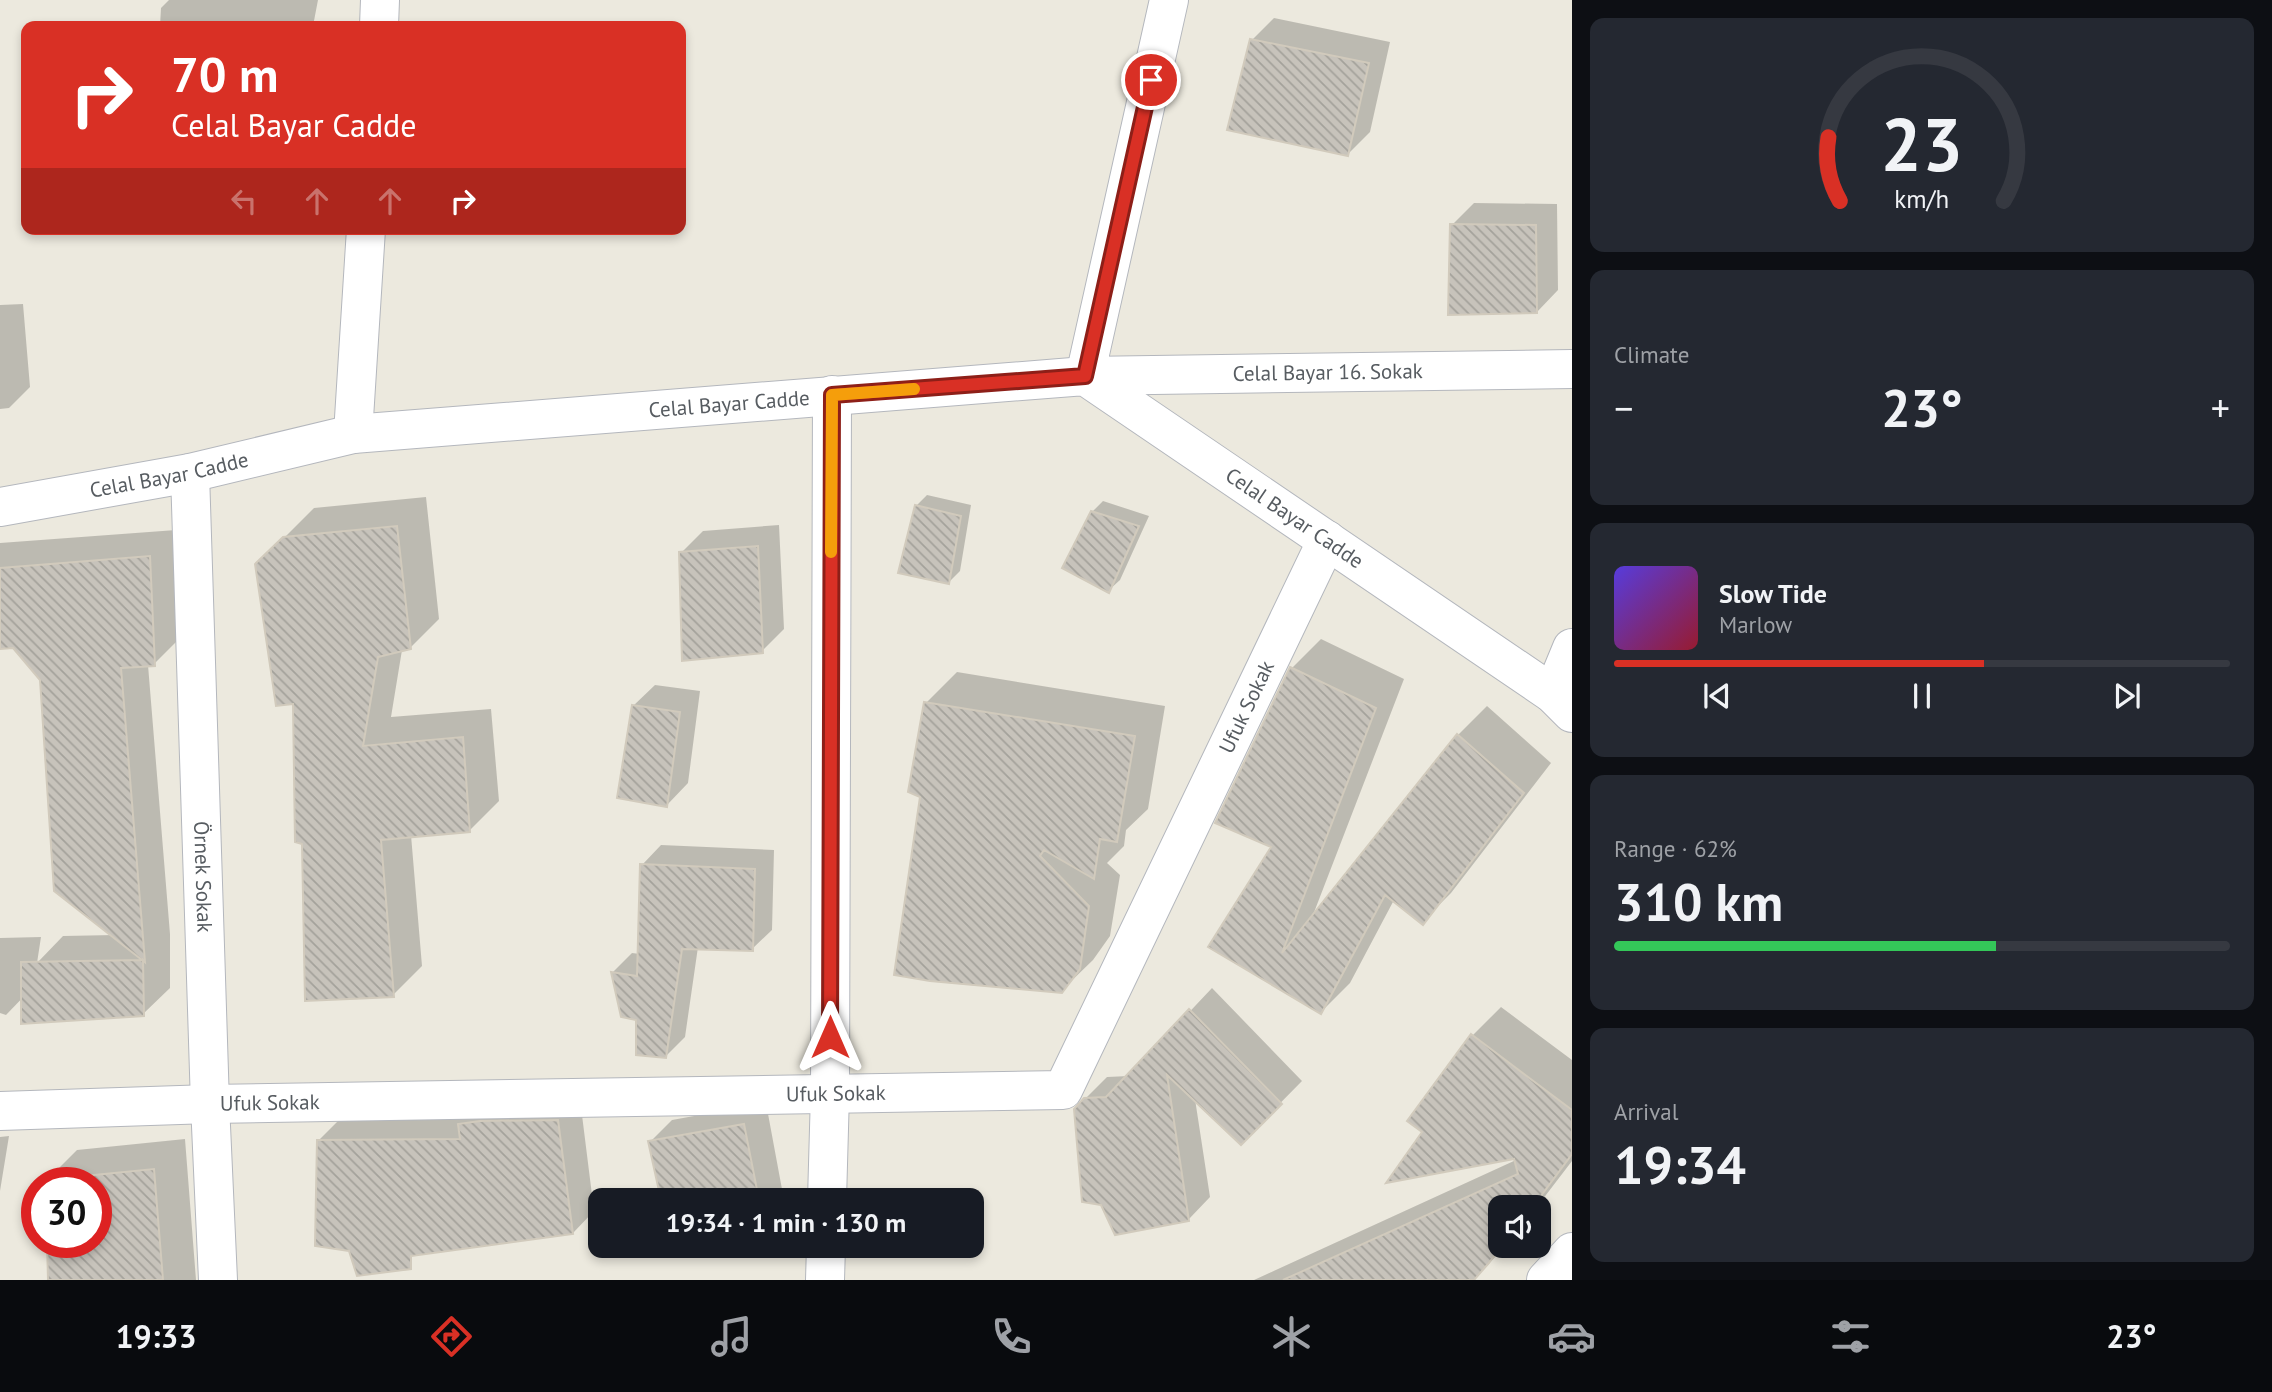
<!DOCTYPE html>
<meta charset="utf-8">
<style>
:root{--surface:#171b24;--page:#242831;--text:#f1f3f6;--muted:#9ea1a6;--line:#363941;--accent:#d93025}
body{margin:0;font-family:"PT Sans",sans-serif;background:var(--page);color:var(--text);height:100vh;display:flex;flex-direction:column;font-size:26px;white-space:nowrap}
*{box-sizing:border-box;margin:0}
p{font-size:23px;color:var(--muted)}
.icon{flex:none;width:38px;height:38px;fill:none;stroke:currentColor;stroke-width:2;stroke-linecap:round;stroke-linejoin:round}
.map{position:relative;flex:1;overflow:hidden}
.drawer{display:flex;flex-direction:column;gap:18px;padding:18px;background:#0d0f14;width:700px}
.drawer>*{flex:none}
.banner{position:absolute;left:21px;top:21px;width:665px;height:214px;border-radius:14px;box-shadow:0 4px 10px #0003;background:#d93025;color:#fff;overflow:hidden}
.fabs{position:absolute;left:1488px;top:1195px;display:grid;gap:14px}
.fabs a{display:grid;place-items:center;width:63px;height:63px;border-radius:14px;background:var(--surface);box-shadow:0 4px 10px #0003;font-size:35px}
.speed{position:absolute;left:21px;top:1167px;display:flex;gap:14px;font-size:35px;font-weight:700;text-align:center}
.speed>*{display:grid;place-content:center;width:91px;height:91px;border-radius:50%;background:var(--surface);box-shadow:0 4px 10px #0003;line-height:1}
.speed .limit{border:10px solid #d22;background:#fff;color:#111}
.pin{position:absolute;display:grid;place-items:center;width:60px;height:60px;color:#fff;margin:-30px;border:4px solid #fff;border-radius:50%;box-shadow:0 2px 7px #0007}
.me{position:absolute;width:77px;margin:-38px;rotate:0deg;stroke-linejoin:round;filter:drop-shadow(0 0 5px #0008)}
.turn{display:flex;align-items:center;gap:24px;height:147px;padding:0 35px;font-size:32px}
.turn .icon{width:91px;height:91px;stroke-width:2.5}
.turn b{display:block;font-size:49px;line-height:60px}
.lanes{display:flex;align-items:center;height:66px;padding:0 35px;background:#0003;justify-content:center;gap:35px;direction:ltr}
.lanes .off{opacity:.35}
.big{font-size:52px;font-weight:800;line-height:1.1}
.drawer .widget{flex:1;display:flex;flex-direction:column;justify-content:center;gap:10px;min-width:0;padding:0 24px;border-radius:14px;background:var(--page)}
.drawer .dial{align-items:center;gap:0}
.dial svg{height:182px;overflow:visible;fill:none;stroke:var(--line);stroke-width:7;stroke-linecap:round;text-anchor:middle}
.dial text{fill:var(--text);stroke:none}
.song{display:flex;align-items:center;gap:21px}
.cover{width:84px;height:84px;border-radius:10px;background:linear-gradient(135deg,hsl(250 70% 55%),hsl(350 70% 35%))}
.played{height:7px;border-radius:4px;background:linear-gradient(90deg,var(--accent) 60%,var(--line) 60%)}
.keys{display:flex;justify-content:space-around;direction:ltr}
.heat{display:flex;justify-content:space-between;align-items:center;font-size:38px;direction:ltr}
.charge{height:10px;border-radius:5px;background:linear-gradient(90deg,#34c759 62%,var(--line) 0)}
.trip{position:absolute;left:588px;top:1188px;width:396px;height:70px;border-radius:14px;background:var(--surface);box-shadow:0 4px 10px #0003;font-weight:800;line-height:70px;text-align:center}
.menu{display:flex;height:112px;justify-content:space-around;align-items:center;background:#090b0e;color:var(--muted)}
.menu .icon{width:49px;height:49px}
.menu .current{color:var(--accent)}
.menu b{font-size:32px;color:var(--text)}
main{display:flex;flex:1;min-height:0}
.map>svg:first-child{display:block}
</style>
<main>
<div class="map">
<svg width="1572" height="1280" viewBox="0 0 1572 1280">
<defs>
<pattern id="building-back-hatch" width="6" height="6" patternUnits="userSpaceOnUse" patternTransform="scale(1.75)"><rect width="6" height="6" fill="#c7c3bb"/><path d="M-1 5l2 2M0 0l6 6M5-1l2 2" fill="none" stroke="#a4a29b"/></pattern>
</defs>
<rect width="100%" height="100%" fill="#ece9de"/>
<path fill="#0003" d="M 169,0 L 318,0 L 313,26 L 160,26 L 161,8 Z
M 1274,18 L 1390,42 L 1370,132 L 1348,154 L 1252,40 Z
M 1474,203 L 1557,204 L 1558,290 L 1537,312 L 1452,225 Z
M 23,304 L 30,387 L 9,408 L 0,409 L 0,305 Z
M 927,495 L 971,505 L 960,571 L 949,582 L 916,506 Z
M 426,497 L 439,619 L 410,648 L 402,650 L 391,717 L 491,709 L 499,801 L 470,830 L 411,835 L 422,966 L 393,995 L 304,843 L 294,702 L 257,565 L 314,508 Z
M 1103,501 L 1149,516 L 1120,580 L 1109,590 L 1092,512 Z
M 779,525 L 784,629 L 762,651 L 681,553 L 703,531 Z
M 176,530 L 180,638 L 154,664 L 148,665 L 170,934 L 170,988 L 143,1014 L 32,988 L 6,1015 L 0,1013 L 0,938 L 41,937 L 37,963 L 63,936 L 114,935 L 42,680 L 14,647 L 0,648 L 0,543 Z
M 1321,639 L 1404,679 L 1313,915 L 1458,735 L 1487,706 L 1551,763 L 1451,893 L 1422,922 L 1394,900 L 1350,983 L 1321,1012 L 1211,946 L 1273,846 L 1218,822 L 1292,668 Z
M 957,672 L 1165,706 L 1148,809 L 1126,830 L 1124,846 L 1107,863 L 1120,875 L 1110,936 L 1093,960 L 1061,991 L 922,795 L 926,703 Z
M 655,685 L 700,691 L 688,783 L 667,805 L 633,706 Z
M 661,845 L 774,850 L 772,930 L 752,949 L 698,947 L 685,1037 L 666,1056 L 638,1019 L 623,1015 L 613,972 L 632,953 L 640,954 L 642,865 Z
M 1212,988 L 1302,1081 L 1241,1143 L 1195,1099 L 1210,1197 L 1189,1219 L 1085,1099 L 1107,1077 L 1129,1076 Z
M 1501,1007 L 1572,1060 L 1572,1161 L 1536,1208 L 1500,1208 L 1500,1246 L 1505,1246 L 1474,1280 L 1254,1280 L 1516,1160 L 1515,1157 L 1425,1131 L 1473,1035 Z
M 580,1099 L 594,1211 L 573,1233 L 318,1141 L 340,1119 Z
M 766,1103 L 784,1200 L 662,1200 L 650,1142 L 672,1120 Z
M 9,1136 L 0,1191 L 0,1137 Z
M 185,1139 L 196,1280 L 50,1280 L 96,1242 L 96,1183 L 46,1183 L 46,1181 L 77,1150 Z
M 672,1246 L 694,1246 L 673,1250 Z"/>
<path fill="url(#building-back-hatch)" stroke="#d1cabc" stroke-width="2" d="M 1250,39 L 1369,63 L 1348,156 L 1227,130 Z
M 1450,224 L 1536,225 L 1537,313 L 1448,315 Z
M 915,505 L 961,516 L 949,584 L 898,573 Z
M 1091,511 L 1139,526 L 1109,593 L 1062,568 Z
M 397,526 L 411,649 L 378,657 L 363,746 L 463,737 L 470,832 L 381,840 L 394,997 L 305,1001 L 302,844 L 295,842 L 293,704 L 276,706 L 255,564 L 283,537 Z
M 758,546 L 763,653 L 682,661 L 679,552 Z
M 150,556 L 155,666 L 121,668 L 145,962 L 143,960 L 144,1016 L 21,1024 L 21,962 L 142,960 L 54,891 L 40,680 L 13,648 L 0,649 L 0,568 Z
M 1290,667 L 1376,708 L 1282,953 L 1457,734 L 1524,793 L 1423,925 L 1385,895 L 1321,1014 L 1208,947 L 1271,847 L 1215,823 Z
M 924,702 L 1135,736 L 1117,842 L 1100,839 L 1094,879 L 1044,850 L 1040,856 L 1089,906 L 1080,969 L 1062,993 L 930,981 L 894,975 L 920,797 L 908,792 Z
M 632,705 L 680,712 L 667,807 L 617,798 Z
M 640,864 L 755,869 L 753,951 L 682,949 L 666,1058 L 636,1055 L 636,1020 L 621,1017 L 611,972 L 637,976 Z
M 1189,1009 L 1282,1104 L 1241,1145 L 1167,1075 L 1189,1221 L 1115,1235 L 1101,1205 L 1082,1202 L 1074,1109 L 1084,1098 L 1106,1097 Z
M 1471,1034 L 1572,1110 L 1572,1154 L 1532,1208 L 1500,1208 L 1500,1246 L 1502,1246 L 1488,1264 L 1474,1280 L 1283,1280 L 1518,1174 L 1514,1159 L 1386,1183 L 1422,1132 L 1407,1121 Z
M 558,1120 L 573,1234 L 411,1256 L 411,1269 L 357,1276 L 349,1251 L 315,1246 L 317,1140 L 460,1139 L 458,1124 L 480,1121 Z
M 744,1124 L 759,1200 L 661,1200 L 648,1141 Z
M 154,1169 L 163,1280 L 48,1280 L 47,1242 L 96,1242 L 96,1183 L 44,1183 L 44,1180 Z"/>
<g fill="none" stroke-linecap="round" stroke-linejoin="round">
<defs>
<g id="minor">
<path id="s1" d="M 1169,0 L 1085,376 L 1572,369"/>
<path d="M 379,26 L 380,0"/>
<path d="M 353,434 L 366,229"/>
<path id="s2" d="M 190,473 L 210,1104 L 218,1280"/>
<path id="s3" d="M 0,507 L 190,473 L 353,434 L 1085,376 L 1553,694 L 1572,713"/>
<path d="M 1553,694 L 1572,648"/>
<path id="s4" d="M 0,1111 L 210,1104 L 1063,1090 L 1327,540"/>
<path d="M 827,1200 L 830,1093 L 832,395"/>
<path d="M 825,1280 L 826,1246"/>
<path d="M 1546,1280 L 1572,1252"/>
</g>
</defs>
<use href="#minor" stroke="#b4b7bd" stroke-width="40"/>
<use href="#minor" stroke="#fff" stroke-width="38"/>
</g>
<g fill="none" stroke-linecap="round" stroke-linejoin="round">
<defs>
<path id="route" d="M 830,1037 L 832,395 L 1085,376 L 1151,80"/>
</defs>
<use href="#route" stroke="#8d1f18" stroke-width="18"/>
<use href="#route" stroke="#d93025" stroke-width="12"/>
<path stroke="#f59e0b" stroke-width="12" d="M 831,552 L 832,395 L 914,389"/>
</g>
<g text-anchor="middle" stroke-width="6" stroke-linejoin="round" paint-order="stroke">
<g font-size="21" fill="#575c61" stroke="#fff">
<text dy="7" stroke="none"><textPath href="#s1" startOffset="628">Celal Bayar 16. Sokak</textPath></text>
<text dy="7" stroke="none"><textPath href="#s3" startOffset="738">Celal Bayar Cadde</textPath></text>
<text dy="7" stroke="none"><textPath href="#s3" startOffset="172">Celal Bayar Cadde</textPath></text>
<text dy="7" stroke="none"><textPath href="#s3" startOffset="1348">Celal Bayar Cadde</textPath></text>
<text dy="7" stroke="none"><textPath href="#s4" startOffset="1488">Ufuk Sokak</textPath></text>
<text dy="7" stroke="none"><textPath href="#s2" startOffset="404">Örnek Sokak</textPath></text>
<text dy="7" stroke="none"><textPath href="#s4" startOffset="836">Ufuk Sokak</textPath></text>
<text dy="7" stroke="none"><textPath href="#s4" startOffset="270">Ufuk Sokak</textPath></text>
</g>
</g>
</svg>
<div class="fabs">
<a><svg class="icon" aria-label="sound" viewBox="0 0 24 24"><path d="M4 9h4l5-4v14l-5-4H4zM17 9q2 3 0 6"/></svg></a>
</div>
<div class="speed"><div class="limit">30</div></div>
<div class="pin" style="left:1151px;top:80px;background:#d93025"><svg class="icon" aria-label="arrive" viewBox="0 0 24 24"><path d="M6 21V4h12l-3 4 3 4H6"/></svg></div>
<svg class="me" style="left:830px;top:1037px" viewBox="-20 -20 40 40"><path d="M0-17L14 15 0 8-14 15z" fill="#d93025" stroke="#fff" stroke-width="4"/></svg>
<div class="trip">19:34 · 1 min · 130 m</div>
<div class="banner">
<div class="turn"><svg class="icon" aria-label="right" viewBox="0 0 24 24"><path d="M7 20v-9h11M14 6l5 5-5 5"/></svg><div><b>70 m</b>Celal Bayar Cadde</div></div>
<div class="lanes"><svg class="icon off" aria-label="left" viewBox="0 0 24 24"><path d="M17 20v-9H6M10 6l-5 5 5 5"/></svg><svg class="icon off" aria-label="ahead" viewBox="0 0 24 24"><path d="M12 20V5M6 11l6-6 6 6"/></svg><svg class="icon off" aria-label="ahead" viewBox="0 0 24 24"><path d="M12 20V5M6 11l6-6 6 6"/></svg><svg class="icon" aria-label="right" viewBox="0 0 24 24"><path d="M7 20v-9h11M14 6l5 5-5 5"/></svg></div>
</div>
</div>
<section class="drawer">
<div class="widget dial"><svg viewBox="0 0 100 80">
<path d="M14 69A42 42 0 1 1 86 69"/>
<path d="M14 69A42 42 0 0 1 9 41" stroke="#d93025"/>
<text x="50" y="56" font-size="32" font-weight="700">23</text>
<text x="50" y="72" font-size="11">km/h</text>
</svg></div>
<div class="widget"><p>Climate</p>
<div class="heat"><a>−</a><b class="big">23°</b><a>+</a></div>
</div>
<div class="widget">
<div class="song"><i class="cover"></i><div><b>Slow Tide</b><p>Marlow</p></div></div>
<div class="played"></div>
<div class="keys"><svg class="icon" aria-label="previous" viewBox="0 0 24 24"><path d="M18 5L8 12l10 7zM5 5v14"/></svg><svg class="icon" aria-label="pause" viewBox="0 0 24 24"><path d="M8 5v14M16 5v14"/></svg><svg class="icon" aria-label="next" viewBox="0 0 24 24"><path d="M6 5l10 7-10 7zM19 5v14"/></svg></div>
</div>
<div class="widget"><p>Range · 62%</p><b class="big">310 km</b><div class="charge"></div></div>
<div class="widget"><p>Arrival</p><b class="big">19:34</b></div>
</section>
</main>
<nav class="menu">
<b>19:33</b>
<svg class="icon current" aria-label="directions" viewBox="0 0 24 24"><path d="M12 3l9 9-9 9-9-9zM9 14v-3h6M13 9l2 2-2 2"/></svg>
<svg class="icon" aria-label="music" viewBox="0 0 24 24"><path d="M9 18V5l10-2v13"/><circle cx="6" cy="18" r="3"/><circle cx="16" cy="16" r="3"/></svg>
<svg class="icon" aria-label="phone" viewBox="0 0 24 24"><path d="M5 4h4l2 5-3 2q2 4 5 5l2-3 5 2v4C11 20 4 13 5 4z"/></svg>
<svg class="icon" aria-label="climate" viewBox="0 0 24 24"><path d="M12 3v18M4 7l16 10M4 17L20 7"/></svg>
<svg class="icon" aria-label="car" viewBox="0 0 24 24"><path d="M5 17H2v-5l4-1 3-4h7l3 4 3 1v5h-3M9 17h6M6 11h13"/><circle cx="7" cy="17" r="2"/><circle cx="17" cy="17" r="2"/></svg>
<svg class="icon" aria-label="filters" viewBox="0 0 24 24"><path d="M4 7h16M4 17h16"/><circle cx="9" cy="7" r="2"/><circle cx="15" cy="17" r="2"/></svg>
<b>23°</b>
</nav>
